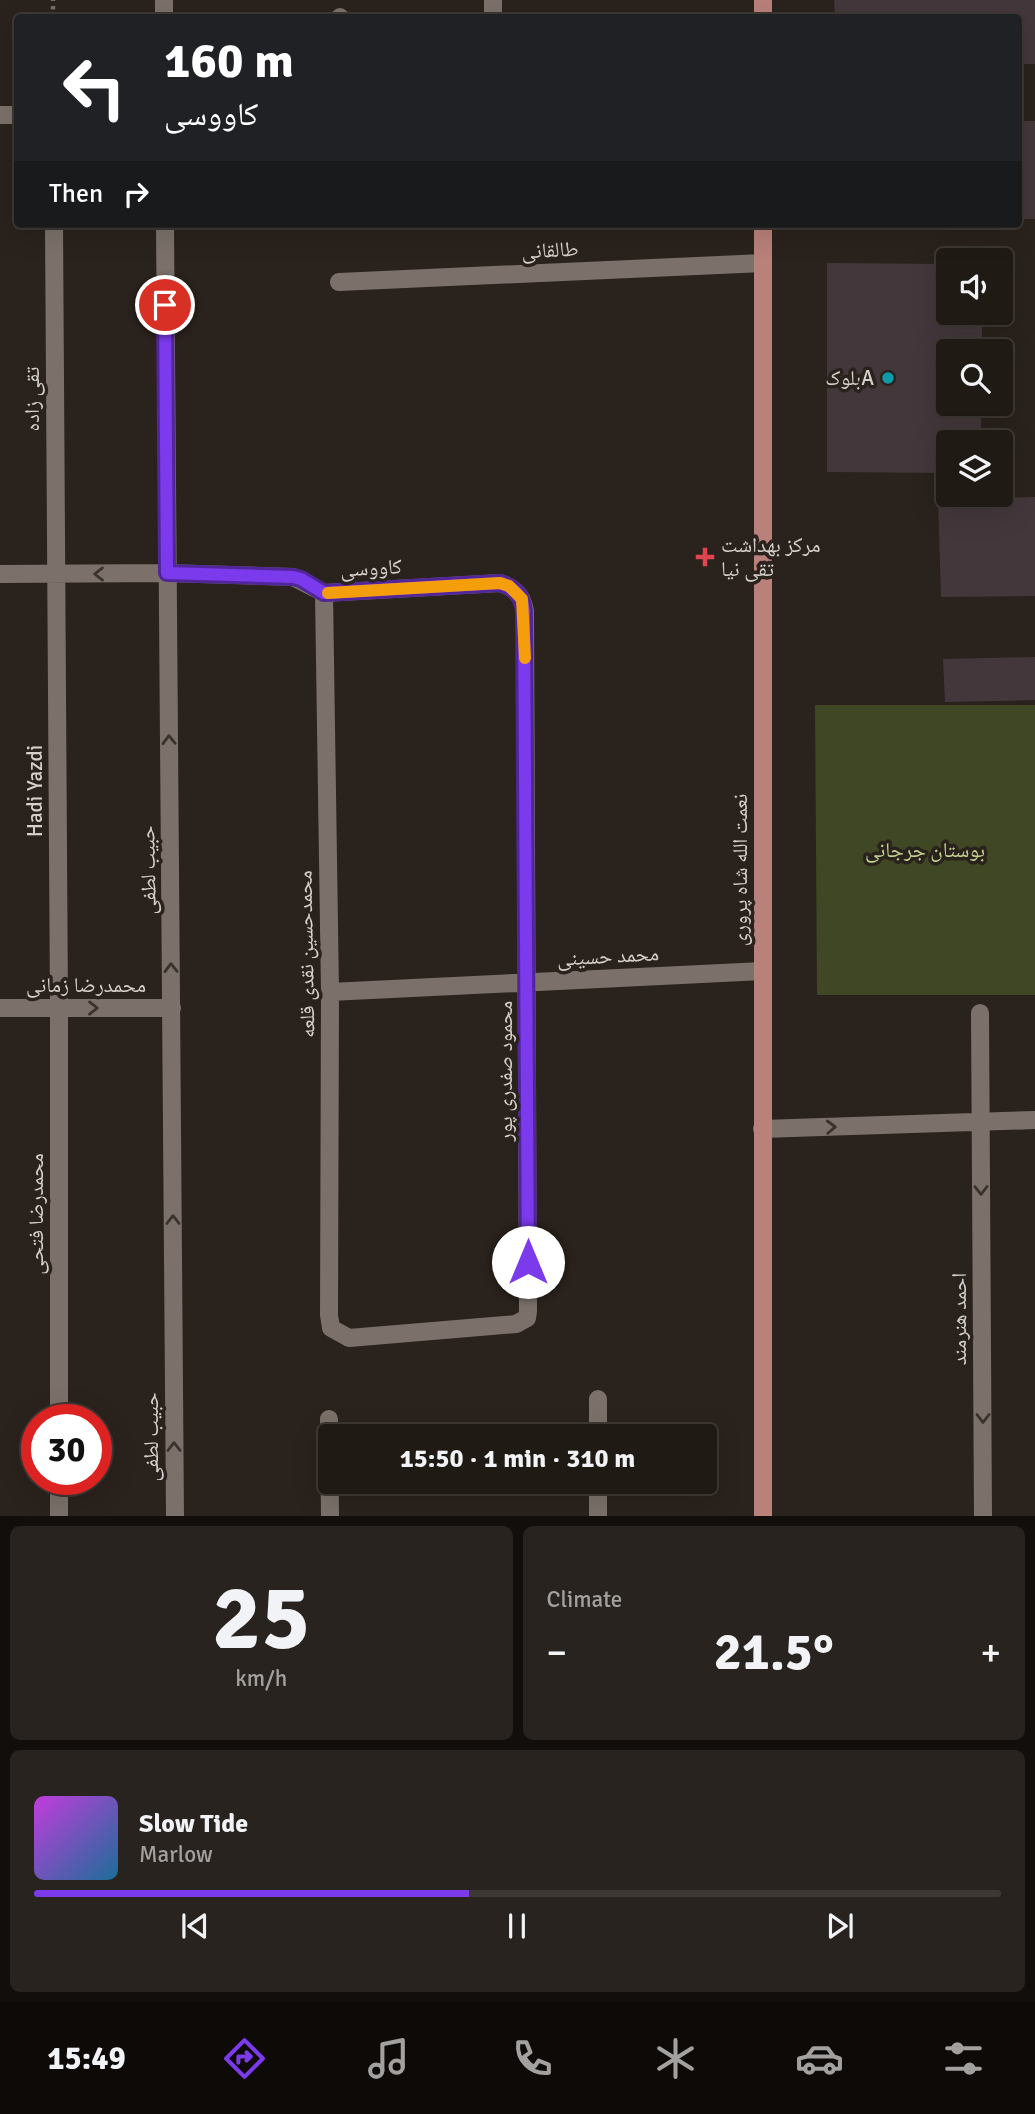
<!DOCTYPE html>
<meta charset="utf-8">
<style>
:root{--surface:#201a15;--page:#28231e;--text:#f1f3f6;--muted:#a2a1a0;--line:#3d3834;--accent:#7c3aed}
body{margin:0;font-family:Signika,"Noto Naskh Arabic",sans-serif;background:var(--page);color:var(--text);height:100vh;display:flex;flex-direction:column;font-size:26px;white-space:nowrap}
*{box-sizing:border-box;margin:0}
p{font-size:23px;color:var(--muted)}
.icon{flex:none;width:38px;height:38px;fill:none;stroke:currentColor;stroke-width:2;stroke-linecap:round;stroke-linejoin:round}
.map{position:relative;height:1516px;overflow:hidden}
.side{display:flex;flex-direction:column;gap:10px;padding:10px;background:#120e0c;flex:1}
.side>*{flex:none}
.top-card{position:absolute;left:14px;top:14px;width:1008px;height:214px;border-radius:7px;box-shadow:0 7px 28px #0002,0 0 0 2px var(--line);background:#202124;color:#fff;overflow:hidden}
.controls{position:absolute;left:936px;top:248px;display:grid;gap:14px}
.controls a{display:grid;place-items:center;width:77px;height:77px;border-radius:7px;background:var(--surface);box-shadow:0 7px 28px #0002,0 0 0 2px var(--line);font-size:35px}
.speed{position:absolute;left:21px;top:1404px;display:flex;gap:14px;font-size:35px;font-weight:700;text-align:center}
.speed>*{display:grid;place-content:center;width:91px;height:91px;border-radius:50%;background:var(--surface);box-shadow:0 7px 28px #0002,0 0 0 2px var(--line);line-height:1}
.speed .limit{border:10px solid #d22;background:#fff;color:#111}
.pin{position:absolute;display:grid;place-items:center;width:60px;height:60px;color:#fff;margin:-30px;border:4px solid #fff;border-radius:50%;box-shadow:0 2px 7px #0007}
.me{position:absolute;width:77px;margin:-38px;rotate:0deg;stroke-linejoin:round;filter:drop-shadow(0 0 5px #0008)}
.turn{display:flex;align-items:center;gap:24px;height:147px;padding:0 35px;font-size:32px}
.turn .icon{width:91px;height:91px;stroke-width:2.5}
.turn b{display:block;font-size:49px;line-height:60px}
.then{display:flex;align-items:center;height:66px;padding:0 35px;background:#0003;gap:14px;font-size:26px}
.big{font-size:52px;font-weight:700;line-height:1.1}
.side .widget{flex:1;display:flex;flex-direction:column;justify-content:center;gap:10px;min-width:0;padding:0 24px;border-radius:10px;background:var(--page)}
.side .dial{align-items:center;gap:0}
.dial b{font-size:91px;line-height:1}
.song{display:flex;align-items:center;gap:21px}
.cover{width:84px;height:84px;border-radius:10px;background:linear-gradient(135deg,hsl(290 70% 55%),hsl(200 70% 35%))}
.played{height:7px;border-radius:4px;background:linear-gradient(90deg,var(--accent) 45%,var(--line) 45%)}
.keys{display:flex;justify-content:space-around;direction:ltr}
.heat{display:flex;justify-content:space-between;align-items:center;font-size:38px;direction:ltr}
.side .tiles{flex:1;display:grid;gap:10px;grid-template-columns:1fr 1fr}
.widget:last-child{grid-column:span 2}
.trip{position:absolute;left:318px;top:1424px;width:399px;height:70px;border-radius:7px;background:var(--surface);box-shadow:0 7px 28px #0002,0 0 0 2px var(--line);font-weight:700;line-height:70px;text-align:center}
.tab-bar{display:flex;height:112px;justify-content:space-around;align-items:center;background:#0d0a08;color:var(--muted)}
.tab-bar .icon{width:49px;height:49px}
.tab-bar .active{color:var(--accent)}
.tab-bar b{font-size:32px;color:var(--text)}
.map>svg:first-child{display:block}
</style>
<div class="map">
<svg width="1035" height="1516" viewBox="0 0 1035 1516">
<rect width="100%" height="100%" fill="#2a221c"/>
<path fill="#3f4724" d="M 815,705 L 1035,705 L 1035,995 L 817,995 Z"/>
<path fill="#43373b" d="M 834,0 L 1035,0 L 1035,64 L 1018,64 L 1018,18 L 835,18 Z
M 1018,121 L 1035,121 L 1035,219 L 1018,219 Z
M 934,224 L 982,224 L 982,230 L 934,230 Z
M 827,263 L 948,264 L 948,313 L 982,313 L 982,352 L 948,352 L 948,404 L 981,404 L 981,443 L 948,443 L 948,473 L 827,472 Z
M 1035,497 L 1035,596 L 941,597 L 938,500 Z
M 1035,657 L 1035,700 L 945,702 L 943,659 Z"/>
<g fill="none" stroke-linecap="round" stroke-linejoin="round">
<path stroke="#756d68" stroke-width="4.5" stroke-dasharray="3.5 5" stroke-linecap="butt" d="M 53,18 L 53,0"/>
<path stroke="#7b716a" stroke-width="18" d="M 164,0 L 164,18
M 493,0 L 493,18
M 340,17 L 340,18
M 0,115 L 18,115
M 54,224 L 59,1008 L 59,1419
M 165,224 L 175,1516
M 339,282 L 763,263
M 0,574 L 167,573 L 293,577 L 324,593 L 500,583 C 515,588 522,595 525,611 L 528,1311 L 527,1318 L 516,1324 L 349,1338 L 331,1328 L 329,1315 L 330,992 L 324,593
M 330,992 L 763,971
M 0,1008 L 172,1008
M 980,1013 L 983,1516
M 762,1129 L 1035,1120
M 329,1419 L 330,1516
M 598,1437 L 598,1399
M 59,1516 L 59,1479
M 598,1516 L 598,1482"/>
<path stroke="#b8817a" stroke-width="18" d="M 763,0 L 763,18
M 763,224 L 763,1516"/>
</g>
<defs><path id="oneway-chevron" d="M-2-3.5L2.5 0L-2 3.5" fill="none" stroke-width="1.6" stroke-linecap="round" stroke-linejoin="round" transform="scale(1.75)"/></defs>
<g stroke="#3a322c">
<use href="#oneway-chevron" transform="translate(99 574) rotate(180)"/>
<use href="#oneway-chevron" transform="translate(169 740) rotate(-91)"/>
<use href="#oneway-chevron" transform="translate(171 968) rotate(-91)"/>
<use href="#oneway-chevron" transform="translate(93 1008)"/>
<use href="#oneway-chevron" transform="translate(831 1127) rotate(-2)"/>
<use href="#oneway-chevron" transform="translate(981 1190) rotate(90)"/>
<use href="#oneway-chevron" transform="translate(173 1220) rotate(-90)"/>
<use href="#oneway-chevron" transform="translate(983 1418) rotate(90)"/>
<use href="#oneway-chevron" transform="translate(174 1447) rotate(-90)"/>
</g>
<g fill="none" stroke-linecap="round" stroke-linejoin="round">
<defs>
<path id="route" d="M 165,305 L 167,573 L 293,577 L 301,579 L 324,593 L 500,583 C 515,588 522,595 524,611 L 528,1262"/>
</defs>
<use href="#route" stroke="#51269a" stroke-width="18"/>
<use href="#route" stroke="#7c3aed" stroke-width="12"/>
<path stroke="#f59e0b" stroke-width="12" d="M 328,593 L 500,583 L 509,586 L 522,599 L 525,658"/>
</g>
<circle fill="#0f9aa8" stroke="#2a221c" stroke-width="2.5" cx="888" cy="378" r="7"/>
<path fill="#e0444e" stroke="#2a221c" stroke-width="2.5" d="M701.5 546.5h7v7h7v7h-7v7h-7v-7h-7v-7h7z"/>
<g text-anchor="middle" stroke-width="7" stroke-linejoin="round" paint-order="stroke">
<g font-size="21" fill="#d6d0cc" stroke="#2a221c">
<text transform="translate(550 250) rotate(-3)" y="7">طالقانی</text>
<text transform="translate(32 399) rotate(-90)" y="7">تقی زاده</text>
<text transform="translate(371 568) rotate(-3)" y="7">کاووسی</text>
<text transform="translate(35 791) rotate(-90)" y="7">Hadi Yazdi</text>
<text transform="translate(148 870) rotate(-91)" y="7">حبیب لطفی</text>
<text transform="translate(740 870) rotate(-90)" y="7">نعمت الله شاه پروری</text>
<text transform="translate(306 954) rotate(-91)" y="7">محمدحسین نقدی قلعه</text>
<text transform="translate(608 956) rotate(-3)" y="7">محمد حسینی</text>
<text x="86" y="992">محمدرضا زمانی</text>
<text transform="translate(505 1071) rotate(-90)" y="7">محمود صفدری پور</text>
<text transform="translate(36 1214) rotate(-90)" y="7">محمدرضا فتحی</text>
<text transform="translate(959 1319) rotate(-90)" y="7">احمد هنرمند</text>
<text transform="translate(151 1437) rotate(-90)" y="7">حبیب لطفی</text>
</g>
<g font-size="21" fill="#d6d0cc" stroke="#2a221c" text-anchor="end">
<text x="874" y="385">بلوکA</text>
<text x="721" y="552" text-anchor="start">مرکز بهداشت<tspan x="721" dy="24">تقی نیا</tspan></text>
</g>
<g font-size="21" fill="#c4d491" stroke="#2a221c">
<text x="925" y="857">بوستان جرجانی</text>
</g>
</g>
</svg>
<div class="controls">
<a><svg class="icon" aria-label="sound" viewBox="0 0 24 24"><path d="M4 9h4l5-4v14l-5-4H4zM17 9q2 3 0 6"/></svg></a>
<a><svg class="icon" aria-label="search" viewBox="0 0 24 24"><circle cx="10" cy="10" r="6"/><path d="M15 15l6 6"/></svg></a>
<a><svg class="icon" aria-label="layers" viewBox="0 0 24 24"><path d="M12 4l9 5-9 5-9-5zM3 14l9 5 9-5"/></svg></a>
</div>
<div class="speed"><div class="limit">30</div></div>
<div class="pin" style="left:165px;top:305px;background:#d93025"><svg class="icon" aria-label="arrive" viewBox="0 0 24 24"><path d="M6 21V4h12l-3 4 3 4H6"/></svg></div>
<svg class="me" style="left:528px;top:1262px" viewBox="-20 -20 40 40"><circle r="19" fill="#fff"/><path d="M0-13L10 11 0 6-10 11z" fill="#7c3aed"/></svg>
<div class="trip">15:50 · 1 min · 310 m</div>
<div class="top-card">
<div class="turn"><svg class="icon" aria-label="left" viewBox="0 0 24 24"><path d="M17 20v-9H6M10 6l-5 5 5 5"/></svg><div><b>160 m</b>کاووسی</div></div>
<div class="then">Then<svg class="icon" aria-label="right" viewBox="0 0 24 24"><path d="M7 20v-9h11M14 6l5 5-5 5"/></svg></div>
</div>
</div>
<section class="side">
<div class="tiles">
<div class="widget dial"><b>25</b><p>km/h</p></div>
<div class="widget"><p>Climate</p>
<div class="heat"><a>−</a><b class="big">21.5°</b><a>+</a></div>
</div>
<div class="widget">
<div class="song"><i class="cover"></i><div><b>Slow Tide</b><p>Marlow</p></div></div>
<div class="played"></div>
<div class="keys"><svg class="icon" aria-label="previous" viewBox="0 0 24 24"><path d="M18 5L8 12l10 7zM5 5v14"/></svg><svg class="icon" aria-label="pause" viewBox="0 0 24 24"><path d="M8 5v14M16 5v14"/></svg><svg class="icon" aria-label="next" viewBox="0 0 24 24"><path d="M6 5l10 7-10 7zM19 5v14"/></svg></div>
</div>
</div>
</section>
<nav class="tab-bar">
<b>15:49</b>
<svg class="icon active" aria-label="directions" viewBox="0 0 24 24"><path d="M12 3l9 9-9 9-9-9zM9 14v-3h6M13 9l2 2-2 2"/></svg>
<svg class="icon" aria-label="music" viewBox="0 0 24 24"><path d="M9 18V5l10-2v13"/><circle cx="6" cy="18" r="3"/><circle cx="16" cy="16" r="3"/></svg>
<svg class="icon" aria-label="phone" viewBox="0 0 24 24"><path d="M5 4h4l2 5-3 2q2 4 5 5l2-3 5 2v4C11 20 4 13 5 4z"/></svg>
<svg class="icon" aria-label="climate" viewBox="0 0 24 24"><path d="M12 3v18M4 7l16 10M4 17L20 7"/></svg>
<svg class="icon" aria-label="car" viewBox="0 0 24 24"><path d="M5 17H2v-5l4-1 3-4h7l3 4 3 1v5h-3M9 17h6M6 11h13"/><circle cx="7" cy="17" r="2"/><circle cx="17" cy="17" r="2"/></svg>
<svg class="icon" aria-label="filters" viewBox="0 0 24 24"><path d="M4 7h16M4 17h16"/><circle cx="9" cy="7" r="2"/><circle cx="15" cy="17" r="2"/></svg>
</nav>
